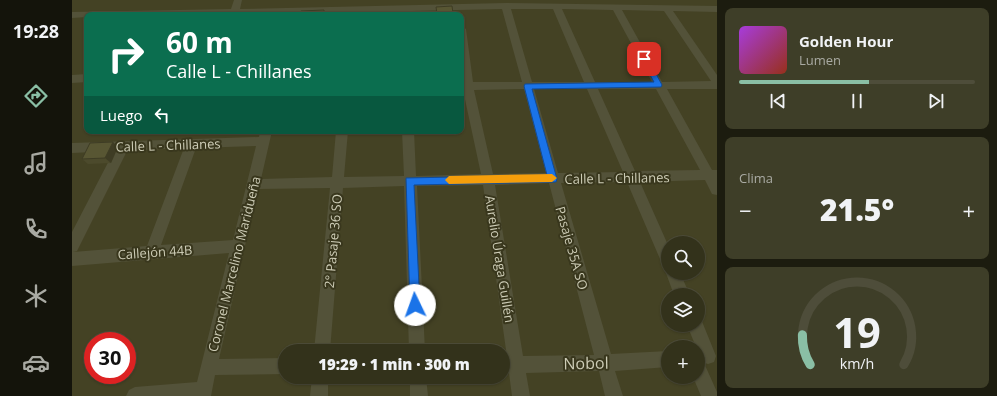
<!DOCTYPE html>
<html lang="es">
<meta charset="utf-8">
<style>
:root{--surface:#33321b;--page:#3e3e28;--text:#f1f3f6;--muted:#a9aaa3;--line:#4e4d3a;--accent:#8abfa5}
body{margin:0;font-family:"Open Sans",sans-serif;background:var(--page);color:var(--text);height:100vh;display:flex;flex-direction:column;font-size:15px;white-space:nowrap}
*{box-sizing:border-box;margin:0}
p{font-size:13px;color:var(--muted)}
.icon{flex:none;width:22px;height:22px;fill:none;stroke:currentColor;stroke-width:2;stroke-linecap:round;stroke-linejoin:round}
.map{position:relative;flex:1;overflow:hidden}
.panel{display:flex;flex-direction:column;gap:8px;padding:8px;background:#1c1c0f;width:280px}
.panel>*{flex:none}
.hud{position:absolute;left:12px;top:12px;width:380px;height:122px;border-radius:8px;box-shadow:0 1px 3px #0004,0 0 0 1px var(--line);background:#0b6e4f;color:#fff;overflow:hidden}
.fabs{position:absolute;left:589px;top:236px;display:grid;gap:8px}
.fabs a{display:grid;place-items:center;width:44px;height:44px;border-radius:50%;background:var(--surface);box-shadow:0 1px 3px #0004,0 0 0 1px var(--line);font-size:20px}
.speed{position:absolute;left:12px;top:332px;display:flex;gap:8px;font-size:20px;font-weight:700;text-align:center}
.speed>*{display:grid;place-content:center;width:52px;height:52px;border-radius:50%;background:var(--surface);box-shadow:0 1px 3px #0004,0 0 0 1px var(--line);line-height:1}
.speed .limit{border:6px solid #d22;background:#fff;color:#111}
.pin{position:absolute;display:grid;place-items:center;width:34px;height:34px;color:#fff;margin:-17px;border-radius:8px;box-shadow:0 2px 6px #0006}
.me{position:absolute;width:44px;margin:-22px;rotate:357deg;stroke-linejoin:round;filter:drop-shadow(0 0 3px #0008)}
.turn{display:flex;align-items:center;gap:14px;height:84px;padding:0 16px;font-size:18px}
.turn .icon{width:52px;height:52px;stroke-width:2.5}
.turn b{display:block;font-size:28px;line-height:34px}
.then{display:flex;align-items:center;height:38px;padding:0 16px;background:#0003;gap:8px;font-size:15px}
.big{font-size:30px;font-weight:800;line-height:1.1}
.panel .widget{flex:1;display:flex;flex-direction:column;justify-content:center;gap:6px;min-width:0;padding:0 14px;border-radius:8px;background:var(--page)}
.panel .dial{align-items:center;gap:0}
.dial svg{height:104px;overflow:visible;fill:none;stroke:var(--line);stroke-width:7;stroke-linecap:round;text-anchor:middle}
.dial text{fill:var(--text);stroke:none}
.song{display:flex;align-items:center;gap:12px}
.cover{width:48px;height:48px;border-radius:6px;background:linear-gradient(135deg,hsl(280 70% 55%),hsl(10 70% 35%))}
.played{height:4px;border-radius:2px;background:linear-gradient(90deg,var(--accent) 55%,var(--line) 55%)}
.keys{display:flex;justify-content:space-around;direction:ltr}
.heat{display:flex;justify-content:space-between;align-items:center;font-size:22px;direction:ltr}
.trip{position:absolute;left:206px;top:344px;width:232px;height:40px;border-radius:20px;background:var(--surface);box-shadow:0 1px 3px #0004,0 0 0 1px var(--line);font-weight:800;line-height:40px;text-align:center}
main{display:flex;flex:1;min-height:0}
.dock{display:flex;flex-direction:column;width:72px;justify-content:space-around;align-items:center;background:#14140b;color:var(--muted)}
.dock .icon{width:28px;height:28px}
.dock .active{color:var(--accent)}
.dock b{font-size:18px;color:var(--text)}
.map>svg:first-child{display:block}
</style>
<main>
<nav class="dock">
<b>19:28</b>
<svg class="icon active" aria-label="directions" viewBox="0 0 24 24"><path d="M12 3l9 9-9 9-9-9zM9 14v-3h6M13 9l2 2-2 2"/></svg>
<svg class="icon" aria-label="music" viewBox="0 0 24 24"><path d="M9 18V5l10-2v13"/><circle cx="6" cy="18" r="3"/><circle cx="16" cy="16" r="3"/></svg>
<svg class="icon" aria-label="phone" viewBox="0 0 24 24"><path d="M5 4h4l2 5-3 2q2 4 5 5l2-3 5 2v4C11 20 4 13 5 4z"/></svg>
<svg class="icon" aria-label="climate" viewBox="0 0 24 24"><path d="M12 3v18M4 7l16 10M4 17L20 7"/></svg>
<svg class="icon" aria-label="car" viewBox="0 0 24 24"><path d="M5 17H2v-5l4-1 3-4h7l3 4 3 1v5h-3M9 17h6M6 11h13"/><circle cx="7" cy="17" r="2"/><circle cx="17" cy="17" r="2"/></svg>
</nav>
<div class="map">
<svg width="645" height="396" viewBox="0 0 645 396">
<rect width="100%" height="100%" fill="#444224"/>
<g fill="none" stroke-linecap="round" stroke-linejoin="round">
<path fill="#535239" fill-rule="evenodd" d="M 162,0 L 170,0 L 168,9 L 434,3 L 645,6 L 645,12 L 601,11 L 645,75 L 645,89 L 595,89 L 640,170 L 645,170 L 645,195 L 640,194 L 633,180 L 568,182 L 596,245 L 596,268 L 591,266 L 555,182 L 489,183 L 539,354 L 596,351 L 596,367 L 543,371 L 551,396 L 533,396 L 527,371 L 454,373 L 458,396 L 440,396 L 437,373 L 431,373 L 431,357 L 435,357 L 411,185 L 345,186 L 353,351 L 337,351 L 332,186 L 271,188 L 258,351 L 242,351 L 258,188 L 186,189 L 147,359 L 213,358 L 213,374 L 143,375 L 139,396 L 54,396 L 57,390 L 63,387 L 125,382 L 157,253 L 0,266 L 0,232 L 42,151 L 0,153 L 0,143 L 187,137 L 188,131 L 200,131 L 189,179 L 260,177 L 264,131 L 276,131 L 272,177 L 332,176 L 330,131 L 342,131 L 344,176 L 409,174 L 391,90 L 389,90 L 389,26 L 394,29 L 401,82 L 450,82 L 430,9 L 163,15 L 15,15 L 15,17 L 0,18 L 0,12 L 159,9 ZM 439,9 L 481,9 L 512,82 L 460,82 ZM 490,9 L 541,10 L 580,82 L 523,82 ZM 550,10 L 592,11 L 639,81 L 590,82 ZM 452,89 L 474,173 L 421,174 L 402,90 ZM 462,89 L 515,89 L 551,172 L 486,173 ZM 526,89 L 584,89 L 628,170 L 563,171 ZM 184,146 L 161,240 L 89,245 L 124,148 ZM 112,148 L 75,246 L 1,252 L 5,251 L 55,151 ZM 477,183 L 522,355 L 451,356 L 423,185 Z
M 15,74 L 15,82 L 0,83 L 0,75 Z
M 596,268 L 596,273 L 608,273 L 618,295 L 602,295 L 594,273 Z
M 626,318 L 629,319 L 644,356 L 642,362 L 636,364 L 630,362 L 626,347 L 624,347 L 615,325 L 626,325 Z
M 626,361 L 632,363 L 645,392 L 645,396 L 629,396 L 621,377 L 626,377 Z
M 240,377 L 256,377 L 256,396 L 238,396 Z
M 338,377 L 354,377 L 356,396 L 338,396 Z"/>
</g>
<path fill="#4c4a2c" d="M 364,7 L 381,13 L 381,15 L 364,15 Z
M 46,147 L 39,163 L 16,164 L 10,159 Z"/>
<path fill="#3e3c24" d="M 41,142 L 46,147 L 39,163 L 33,158 Z"/>
<path fill="#585633" stroke="#3e3c24" d="M 380,6 L 381,13 L 365,14 L 364,7 Z
M 252,10 L 252,15 L 229,15 L 229,11 Z
M 41,142 L 33,158 L 10,159 L 18,143 Z"/>
<path fill="#1a73e8" stroke="#114b97" d="M 570,57 L 575,57 L 590,85 L 589,87 L 460,89 L 485,179 L 484,182 L 342,185 L 348,305 L 347,308 L 343,310 L 339,308 L 338,305 L 334,178 L 475,175 L 452,86 L 453,84 L 582,82 L 569,59 Z"/>
<path fill="#f59e0b" d="M 480,174 L 485,178 L 480,182 L 377,184 L 373,180 L 377,176 Z"/>
<g text-anchor="middle" stroke-width="4" stroke-linejoin="round" paint-order="stroke">
<g font-size="13" fill="#cdccb6" stroke="#39371d">
<text transform="translate(96 145) rotate(-2)" y="5">Calle L - Chillanes</text>
<text transform="translate(545 178) rotate(-1)" y="5">Calle L - Chillanes</text>
<text transform="translate(261 241) rotate(-85)" y="5">2° Pasaje 36 SO</text>
<text transform="translate(500 248) rotate(74)" y="5">Pasaje 35A SO</text>
<text transform="translate(83 252) rotate(-4)" y="5">Callejón 44B</text>
<text transform="translate(428 259) rotate(81)" y="5">Aurelio Úraga Guillén</text>
<text transform="translate(162 264) rotate(-76)" y="5">Coronel Marcelino Maridueña</text>
</g>
<g font-size="16" fill="#cdccb6" stroke="#39371d">
<text transform="translate(514 363) rotate(-1)" y="6">Nobol</text>
</g>
</g>
</svg>
<div class="fabs">
<a><svg class="icon" aria-label="search" viewBox="0 0 24 24"><circle cx="10" cy="10" r="6"/><path d="M15 15l6 6"/></svg></a>
<a><svg class="icon" aria-label="layers" viewBox="0 0 24 24"><path d="M12 4l9 5-9 5-9-5zM3 14l9 5 9-5"/></svg></a>
<a>+</a>
</div>
<div class="speed"><div class="limit">30</div></div>
<div class="pin" style="left:572px;top:59px;background:#d93025"><svg class="icon" aria-label="arrive" viewBox="0 0 24 24"><path d="M6 21V4h12l-3 4 3 4H6"/></svg></div>
<svg class="me" style="left:343px;top:305px" viewBox="-20 -20 40 40"><circle r="19" fill="#fff"/><path d="M0-13L10 11 0 6-10 11z" fill="#1a73e8"/></svg>
<div class="trip">19:29 · 1 min · 300 m</div>
<div class="hud">
<div class="turn"><svg class="icon" aria-label="right" viewBox="0 0 24 24"><path d="M7 20v-9h11M14 6l5 5-5 5"/></svg><div><b>60 m</b>Calle L - Chillanes</div></div>
<div class="then">Luego<svg class="icon" aria-label="left" viewBox="0 0 24 24"><path d="M17 20v-9H6M10 6l-5 5 5 5"/></svg></div>
</div>
</div>
<section class="panel">
<div class="widget">
<div class="song"><i class="cover"></i><div><b>Golden Hour</b><p>Lumen</p></div></div>
<div class="played"></div>
<div class="keys"><svg class="icon" aria-label="previous" viewBox="0 0 24 24"><path d="M18 5L8 12l10 7zM5 5v14"/></svg><svg class="icon" aria-label="pause" viewBox="0 0 24 24"><path d="M8 5v14M16 5v14"/></svg><svg class="icon" aria-label="next" viewBox="0 0 24 24"><path d="M6 5l10 7-10 7zM19 5v14"/></svg></div>
</div>
<div class="widget"><p>Clima</p>
<div class="heat"><a>−</a><b class="big">21.5°</b><a>+</a></div>
</div>
<div class="widget dial"><svg viewBox="0 0 100 80">
<path d="M14 69A42 42 0 1 1 86 69"/>
<path d="M14 69A42 42 0 0 1 8 46" stroke="#8abfa5"/>
<text x="50" y="56" font-size="32" font-weight="700">19</text>
<text x="50" y="72" font-size="11">km/h</text>
</svg></div>
</section>
</main>
